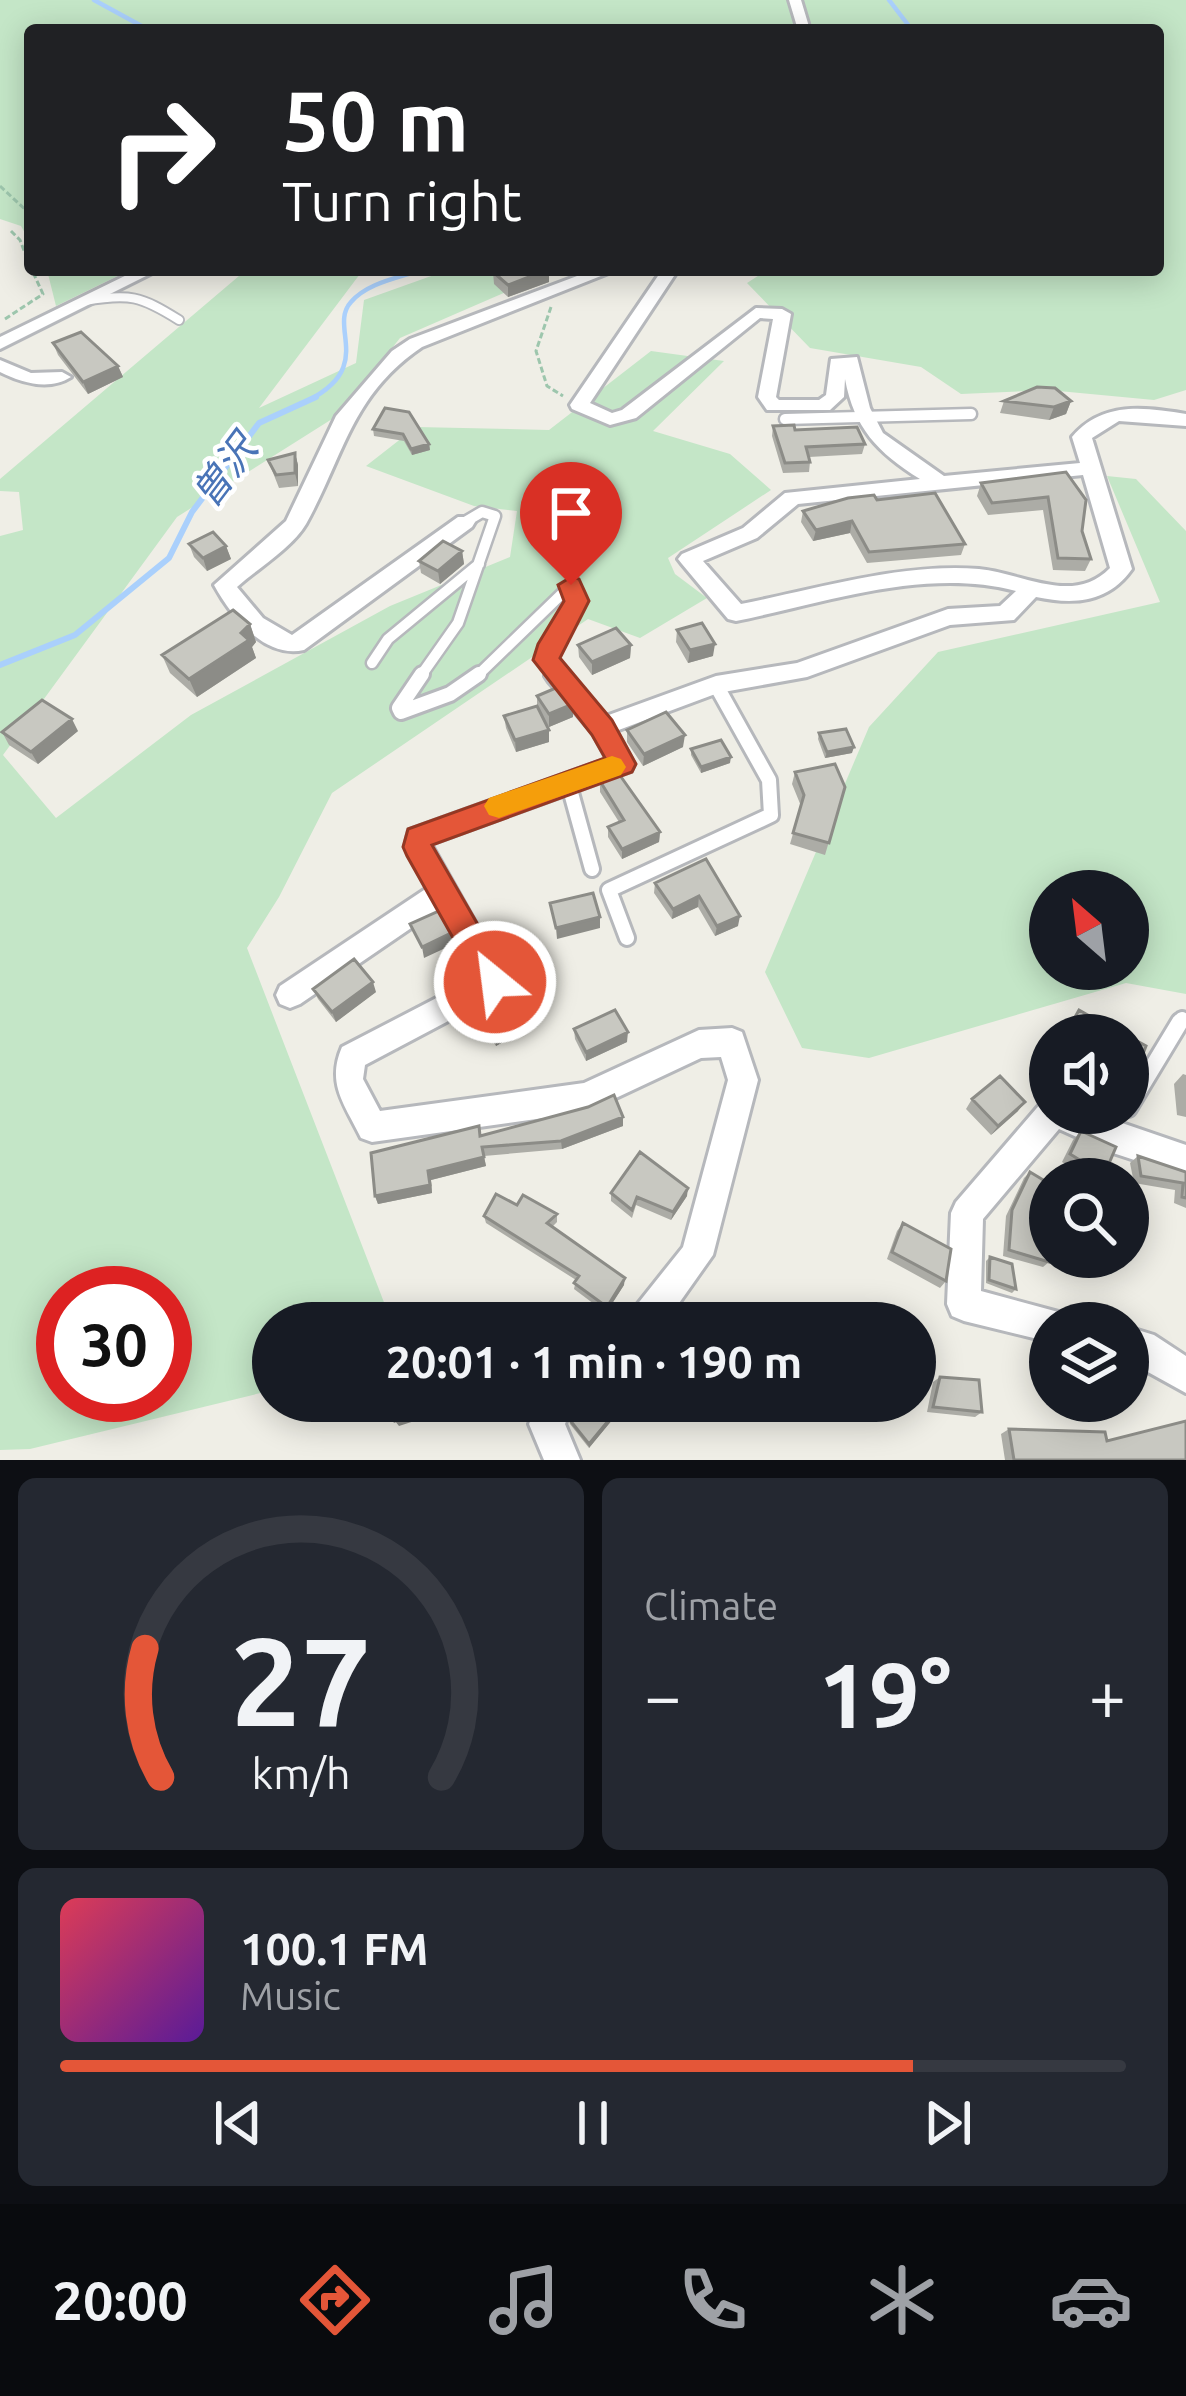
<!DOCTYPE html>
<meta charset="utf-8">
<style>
:root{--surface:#171b24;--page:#242831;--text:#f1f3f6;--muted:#9ea1a6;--line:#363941;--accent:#e45638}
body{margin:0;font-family:Ubuntu,"Noto Sans JP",sans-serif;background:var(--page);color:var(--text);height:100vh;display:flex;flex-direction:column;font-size:45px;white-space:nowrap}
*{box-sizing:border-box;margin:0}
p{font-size:39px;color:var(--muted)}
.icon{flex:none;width:66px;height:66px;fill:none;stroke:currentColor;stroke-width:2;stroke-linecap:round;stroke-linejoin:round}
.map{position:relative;height:1460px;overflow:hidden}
.sheet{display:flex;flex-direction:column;gap:18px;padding:18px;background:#0d0f14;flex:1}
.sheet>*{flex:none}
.top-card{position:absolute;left:24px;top:24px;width:1140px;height:252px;border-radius:12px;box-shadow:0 6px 30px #0003;background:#202124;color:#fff;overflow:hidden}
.needle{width:78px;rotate:332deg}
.tools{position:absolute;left:1029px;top:870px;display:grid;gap:24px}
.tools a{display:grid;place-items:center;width:120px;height:120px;border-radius:50%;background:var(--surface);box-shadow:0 6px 30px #0003;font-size:60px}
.speed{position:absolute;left:36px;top:1266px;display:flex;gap:24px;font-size:60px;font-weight:700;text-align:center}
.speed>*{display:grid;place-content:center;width:156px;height:156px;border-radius:50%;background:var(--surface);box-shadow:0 6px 30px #0003;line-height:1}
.speed .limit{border:18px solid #d22;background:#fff;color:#111}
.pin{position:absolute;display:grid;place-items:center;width:102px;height:102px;color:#fff;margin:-123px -51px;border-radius:50% 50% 50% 0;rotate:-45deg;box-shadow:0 0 12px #0007}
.pin .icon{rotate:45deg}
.me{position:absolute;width:132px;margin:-66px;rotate:331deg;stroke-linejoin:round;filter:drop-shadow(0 0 9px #0008)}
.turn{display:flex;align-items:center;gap:42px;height:252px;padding:0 60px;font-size:54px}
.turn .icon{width:156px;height:156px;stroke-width:2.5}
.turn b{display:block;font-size:84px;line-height:102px}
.big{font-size:90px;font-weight:700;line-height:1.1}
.sheet .tile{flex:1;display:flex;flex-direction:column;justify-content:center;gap:18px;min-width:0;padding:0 42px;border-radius:18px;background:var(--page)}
.sheet .dial{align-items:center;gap:0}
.dial svg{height:312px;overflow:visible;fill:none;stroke:var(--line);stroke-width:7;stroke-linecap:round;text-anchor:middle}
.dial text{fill:var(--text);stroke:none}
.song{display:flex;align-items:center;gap:36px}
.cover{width:144px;height:144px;border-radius:18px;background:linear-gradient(135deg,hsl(350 70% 55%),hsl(270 70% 35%))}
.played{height:12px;border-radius:6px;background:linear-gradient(90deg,var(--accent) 80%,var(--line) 80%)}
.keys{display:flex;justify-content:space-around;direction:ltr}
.heat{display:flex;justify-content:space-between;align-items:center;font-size:66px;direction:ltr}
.sheet .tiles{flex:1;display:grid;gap:18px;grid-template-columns:1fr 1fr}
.tile:last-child{grid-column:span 2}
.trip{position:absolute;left:252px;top:1302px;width:684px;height:120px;border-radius:60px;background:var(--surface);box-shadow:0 6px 30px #0003;font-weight:700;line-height:120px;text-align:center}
.dock{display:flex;height:192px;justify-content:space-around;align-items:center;background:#090b0e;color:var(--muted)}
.dock .icon{width:84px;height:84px}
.dock .active{color:var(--accent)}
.dock b{font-size:54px;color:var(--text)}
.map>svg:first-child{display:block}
</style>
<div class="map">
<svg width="1186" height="1460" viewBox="0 0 1186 1460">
<rect width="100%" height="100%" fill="#efeee6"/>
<path fill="#c4e6c7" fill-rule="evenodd" d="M 0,0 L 1186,0 L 1186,390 L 1154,400 L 1048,390 L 961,394 L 921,367 L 810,348 L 747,283 L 767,270 L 1158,270 L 1158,30 L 30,30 L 30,242 L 21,226 L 0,219 Z
M 47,270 L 130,270 L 56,306 Z
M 246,270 L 363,270 L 259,408 L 356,363 L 364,300 L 448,270 L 538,270 L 520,286 L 400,338 L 340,414 L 177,517 L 3,755 L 56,818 L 191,715 L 390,606 L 510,557 L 517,511 L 474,506 L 366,466 L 416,427 L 549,430 L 651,351 L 724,361 L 653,431 L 730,454 L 771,490 L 668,558 L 675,574 L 707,598 L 640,638 L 588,619 L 332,793 L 279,897 L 247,948 L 392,1323 L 273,1323 L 273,1390 L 30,1449 L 0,1450 L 0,536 L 23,530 L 19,492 L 0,491 L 0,479 ZM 63,1293 L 165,1293 L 165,1395 L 63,1395 Z
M 1107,476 L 1136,479 L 1186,531 L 1186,994 L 1126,983 L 869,1058 L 802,1048 L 765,972 L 869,727 L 938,652 L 1160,602 ZM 1050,891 L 1128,891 L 1128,969 L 1050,969 Z"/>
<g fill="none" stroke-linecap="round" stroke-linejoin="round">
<path stroke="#aad0fc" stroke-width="4.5" d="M 94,0 L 149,30
M 889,0 L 912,30
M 309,400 C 375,366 328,327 351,302 C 367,283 398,278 421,270"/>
<path stroke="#aad0fc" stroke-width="6" d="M 0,665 L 75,635 L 169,558 L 192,512 L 259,423 L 316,397"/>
<defs>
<path id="service-far3" d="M 85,301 C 129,293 141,296 179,320"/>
<path id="service-far2" d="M 785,419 L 971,414
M 372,663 L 388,639 L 479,564
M 420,677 L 458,623 L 495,516 L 482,512 L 465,522
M 476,677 L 571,585 L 577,601 L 550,644 L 546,660 L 557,676"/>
<path id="service-far1" d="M 422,674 L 399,708 L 401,712 L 450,694 L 479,674
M 568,782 L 592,869
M 627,938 L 609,890 L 771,815 L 769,780 L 716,685
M 1178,1025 L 1182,1019"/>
<path id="service" d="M 1128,1108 L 1180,1022"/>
<path id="minor" d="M 789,0 L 801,0 L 810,30 L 798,30 Z
M 137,270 L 158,270 L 0,349 L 0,337 Z
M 593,270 L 616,270 L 422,347 C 351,395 344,456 306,524 C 292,548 258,568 237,587 L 263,618 L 292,635 L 458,517 L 472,517 L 475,522 L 472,527 L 304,650 C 264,659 231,616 214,585 L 286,521 L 336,416 L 392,351 L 410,339 Z
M 662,270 L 678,270 L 590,403 L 612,413 L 622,410 L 756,308 L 782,309 L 791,314 L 776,397 L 779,400 L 819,400 L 826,395 L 831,359 L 857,357 L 870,408 L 883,433 L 944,476 L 1080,463 L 1072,437 C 1102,401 1144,407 1186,414 L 1186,426 L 1119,421 L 1092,438 L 1132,569 C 1108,603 1074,605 1036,597 L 1014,620 L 950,625 L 807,677 L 718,693 L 616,731 L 634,764 L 631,771 L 431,844 L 509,982 L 505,991 L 365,1065 L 363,1079 L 380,1111 L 584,1083 L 699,1030 L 732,1028 L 742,1032 L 758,1080 L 713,1255 L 665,1323 L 627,1323 L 632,1311 L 683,1247 L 728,1080 L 721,1057 L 701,1058 L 586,1112 L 372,1142 L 361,1138 C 345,1105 326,1084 342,1047 L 477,977 L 439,909 L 300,1004 L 290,1008 L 280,1004 L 276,995 L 280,986 L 427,888 L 405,847 L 409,830 L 607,759 L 593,733 L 549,682 L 545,676 L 549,670 L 565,670 L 606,716 L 716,676 L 797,663 L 948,609 L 1000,606 L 1016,591 C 925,567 825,603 736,621 L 728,619 L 682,564 L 678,559 L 682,554 L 743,528 L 785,493 L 920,479 C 878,453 854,428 845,379 L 844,397 L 830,410 L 767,410 L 758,397 L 773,319 L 760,318 L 636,418 L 610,425 L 572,409 L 570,405 ZM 1083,475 L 1110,568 C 1073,606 1023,573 979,569 C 900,563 818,589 741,604 L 703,561 L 757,538 L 798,504 Z
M 0,360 L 31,373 L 62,372 L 71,377 C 49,391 22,383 0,372 Z
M 1050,1099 L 1050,1113 L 1093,1113 L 1186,1145 L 1186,1177 L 1110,1152 L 1059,1129 L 983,1219 L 981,1291 L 1062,1313 L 1066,1323 L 1050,1323 L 1050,1342 L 964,1321 L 952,1316 L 947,1304 L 951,1213 L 956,1202 L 1042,1102 Z
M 1128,1327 L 1154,1335 L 1186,1356 L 1186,1393 L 1128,1361 Z
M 538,1401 L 574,1401 L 565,1424 L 580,1460 L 544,1460 L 529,1424 Z"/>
</defs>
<use href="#service-far3" stroke="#b6b8bc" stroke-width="12"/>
<use href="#service-far2" stroke="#b6b8bc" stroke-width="15"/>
<use href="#service-far1" stroke="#b6b8bc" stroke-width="20"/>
<use href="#service" stroke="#b6b8bc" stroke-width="22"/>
<use href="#minor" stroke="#b6b8bc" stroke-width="6"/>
<path stroke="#9dc6ad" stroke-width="3" stroke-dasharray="6 3" stroke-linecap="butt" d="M 0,186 L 30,214
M 11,231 L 20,240 L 30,266
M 551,307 L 536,351 L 547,386 L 563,396
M 5,319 L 43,294 L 32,270"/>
<use href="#service-far3" stroke="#fff" stroke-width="8"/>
<use href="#service-far2" stroke="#fff" stroke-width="10"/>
<use href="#service-far1" stroke="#fff" stroke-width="14"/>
<use href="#service" stroke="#fff" stroke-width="16"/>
<use href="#minor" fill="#fff" fill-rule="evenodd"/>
</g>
<path fill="#acaca6" d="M 549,270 L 549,282 L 508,297 L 494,284 L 493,272 Z
M 53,343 L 118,366 L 123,377 L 88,394 L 58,355 Z
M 1004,401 L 1071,401 L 1066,414 L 1049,420 L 1000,413 Z
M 409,412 L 429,444 L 430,450 L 412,455 L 404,441 L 374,436 L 373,429 Z
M 773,426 L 865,444 L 862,454 L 809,457 L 810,462 L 809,472 L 783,473 L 772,436 Z
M 295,453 L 298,465 L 298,486 L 279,488 L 268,460 Z
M 981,483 L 1086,500 L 1082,531 L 1091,559 L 1085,571 L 1053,570 L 1043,510 L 988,515 L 977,496 Z
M 877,500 L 965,544 L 961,555 L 867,563 L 850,533 L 813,541 L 801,522 L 803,511 Z
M 189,544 L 226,546 L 231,559 L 207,571 L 194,557 Z
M 462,551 L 464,564 L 440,584 L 421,573 L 419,561 Z
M 250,624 L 256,642 L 252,647 L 256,658 L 197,697 L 170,673 L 162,655 Z
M 677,630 L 713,656 L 688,663 L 676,642 Z
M 578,645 L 631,645 L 630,658 L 592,675 L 579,657 Z
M 537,696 L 573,704 L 573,717 L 549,727 L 541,714 L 549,742 L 516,752 L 506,728 L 504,716 L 537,706 Z
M 627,730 L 683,747 L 643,766 L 627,742 Z
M 78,731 L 38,764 L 9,745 L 2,732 Z
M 819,733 L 852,753 L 825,758 L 818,739 Z
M 691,749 L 730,763 L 701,773 L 691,755 Z
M 795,772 L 845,787 L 825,855 L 790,844 L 801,806 L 792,784 Z
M 600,781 L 660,832 L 659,842 L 622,859 L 608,837 L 608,827 L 619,822 L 600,792 Z
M 706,859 L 738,926 L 715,936 L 698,907 L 672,919 L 654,893 L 655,883 Z
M 313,989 L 376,992 L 336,1022 L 318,999 Z
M 475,1002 L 535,1023 L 496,1046 L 476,1013 Z
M 574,1029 L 627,1042 L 586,1061 L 575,1039 Z
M 1128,1036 L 1139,1064 L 1134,1069 L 1128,1065 Z
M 1183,1074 L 1186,1075 L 1186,1117 L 1177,1115 L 1174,1084 Z
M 972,1099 L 1018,1111 L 991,1135 L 966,1109 Z
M 623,1126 L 562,1149 L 484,1156 L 486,1166 L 431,1180 L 432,1193 L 378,1204 L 375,1196 L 481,1136 Z
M 1081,1131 L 1104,1175 L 1099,1179 L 1089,1179 L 1062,1162 L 1073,1140 Z
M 1138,1156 L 1186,1172 L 1186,1208 L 1174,1203 L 1175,1190 L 1134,1183 L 1130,1163 Z
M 1030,1172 L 1049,1262 L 1043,1267 L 1003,1256 L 1006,1216 L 1024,1178 Z
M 611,1193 L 687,1196 L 671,1220 L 636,1205 L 632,1218 L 611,1201 Z
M 517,1205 L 557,1214 L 557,1222 L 552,1227 L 624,1285 L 606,1313 L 574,1289 L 576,1280 L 486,1223 L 484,1216 Z
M 903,1223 L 946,1281 L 940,1288 L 887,1259 L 897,1231 Z
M 990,1257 L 1016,1289 L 1012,1293 L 986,1283 L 986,1261 Z
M 940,1377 L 982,1412 L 975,1417 L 927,1412 L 933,1382 Z
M 622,1408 L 589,1448 L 570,1424 L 569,1419 Z
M 1009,1429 L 1107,1441 L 1186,1460 L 1005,1460 L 1001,1434 Z"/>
<path fill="#8c8c87" d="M 549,270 L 549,282 L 508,297 L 508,285 Z
M 118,366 L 123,377 L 88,394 L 83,382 Z
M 1071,401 L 1066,414 L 1049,420 L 1054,407 Z
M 429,444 L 430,450 L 412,455 L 411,449 Z
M 295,453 L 298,465 L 298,486 L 295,473 Z
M 852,521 L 850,533 L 813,541 L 816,530 Z
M 226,546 L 231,559 L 207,571 L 203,558 Z
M 462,551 L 464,564 L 440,584 L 438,571 Z
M 250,624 L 256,642 L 252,647 L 256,658 L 197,697 L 189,679 Z
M 715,644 L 713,656 L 688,663 L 690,650 Z
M 631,645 L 630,658 L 592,675 L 592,662 Z
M 573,704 L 573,717 L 549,727 L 549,714 Z
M 72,719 L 78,731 L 38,764 L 31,752 Z
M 549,730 L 549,742 L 516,752 L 515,740 Z
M 685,735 L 683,747 L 643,766 L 644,754 Z
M 854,747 L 852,753 L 825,758 L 827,752 Z
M 731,757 L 730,763 L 701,773 L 701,767 Z
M 660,832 L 659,842 L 622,859 L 622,849 Z
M 699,896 L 698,907 L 672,919 L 673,909 Z
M 740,916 L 738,926 L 715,936 L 717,926 Z
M 600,917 L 600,928 L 557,939 L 556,928 Z
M 451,933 L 454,944 L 424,958 L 422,947 Z
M 373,982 L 376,992 L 336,1022 L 332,1012 Z
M 534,1013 L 535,1023 L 496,1046 L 495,1036 Z
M 628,1032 L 627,1042 L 586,1061 L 586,1052 Z
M 1025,1102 L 1018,1111 L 991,1135 L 998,1126 Z
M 623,1117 L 623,1126 L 562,1149 L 561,1141 Z
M 484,1157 L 486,1166 L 431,1180 L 432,1193 L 378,1204 L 375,1196 L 428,1171 Z
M 688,1188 L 687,1196 L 671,1220 L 673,1212 Z
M 625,1278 L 624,1285 L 606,1313 L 607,1307 Z
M 462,1401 L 464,1405 L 399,1426 L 395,1421 Z
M 493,1401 L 513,1401 L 466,1415 L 463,1410 Z
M 623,1403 L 622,1408 L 589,1448 L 589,1444 Z"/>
<path fill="#c8c8c1" stroke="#8c8c87" stroke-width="3" d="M 499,270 L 547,270 L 508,285 L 493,272 Z
M 81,332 L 118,366 L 83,382 L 53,343 Z
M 1037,387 L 1055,388 L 1071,401 L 1054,407 L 1004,401 Z
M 385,408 L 409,412 L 429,444 L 411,449 L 403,434 L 373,429 Z
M 794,425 L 795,430 L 857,427 L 865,444 L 806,447 L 810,462 L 785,463 L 773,426 Z
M 295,453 L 295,473 L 276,475 L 268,460 Z
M 1066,472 L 1086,500 L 1082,531 L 1091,559 L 1058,558 L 1048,497 L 992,503 L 981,483 Z
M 935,493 L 965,544 L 869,552 L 852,521 L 816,530 L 803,511 L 848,498 L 874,495 L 877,500 Z
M 213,532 L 226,546 L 203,558 L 189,544 Z
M 443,541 L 462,551 L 438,571 L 419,561 Z
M 233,610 L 250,624 L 241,633 L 249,640 L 189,679 L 162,655 Z
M 702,623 L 715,644 L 690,650 L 677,630 Z
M 616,628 L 631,645 L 592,662 L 578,645 Z
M 558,687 L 573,704 L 549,714 L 537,696 Z
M 42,700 L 72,719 L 31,752 L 2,732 Z
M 537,706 L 549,730 L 515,740 L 504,716 Z
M 666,712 L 685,735 L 644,754 L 627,730 Z
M 846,729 L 854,747 L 827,752 L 819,733 Z
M 721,740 L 731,757 L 701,767 L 691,749 Z
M 835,764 L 845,787 L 829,843 L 793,833 L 804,795 L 795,772 Z
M 619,774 L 660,832 L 622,849 L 608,827 L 624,820 L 600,781 Z
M 706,859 L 740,916 L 717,926 L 699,896 L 673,909 L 655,883 Z
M 593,893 L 600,917 L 556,928 L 550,903 Z
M 439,911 L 451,933 L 422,947 L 410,924 Z
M 354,959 L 373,982 L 332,1012 L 313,989 Z
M 514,980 L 534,1013 L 495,1036 L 475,1002 Z
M 615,1010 L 628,1032 L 586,1052 L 574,1029 Z
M 1079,1010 L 1107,1026 L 1102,1035 L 1065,1035 Z
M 1128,1036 L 1146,1046 L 1139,1064 L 1128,1058 Z
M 1000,1076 L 1025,1102 L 998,1126 L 972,1099 Z
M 614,1095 L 623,1117 L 561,1141 L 482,1147 L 484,1157 L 428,1171 L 430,1185 L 375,1196 L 371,1153 L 479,1126 L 480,1136 L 588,1107 Z
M 1081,1131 L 1116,1147 L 1104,1175 L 1070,1154 Z
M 640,1152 L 688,1188 L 673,1212 L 637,1197 L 632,1210 L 611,1193 Z
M 1138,1156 L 1186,1172 L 1186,1198 L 1182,1197 L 1183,1183 L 1141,1176 Z
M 1030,1172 L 1050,1184 L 1049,1262 L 1009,1250 L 1012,1210 Z
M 496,1194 L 517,1205 L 523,1195 L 557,1214 L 547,1223 L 625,1278 L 607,1307 L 574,1283 L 579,1276 L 484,1216 Z
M 903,1223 L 951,1249 L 946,1281 L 892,1252 Z
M 990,1257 L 1012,1264 L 1016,1289 L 989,1280 Z
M 940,1377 L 979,1380 L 982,1412 L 933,1407 Z
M 392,1401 L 459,1401 L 395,1421 Z
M 462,1401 L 493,1401 L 463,1410 Z
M 582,1401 L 621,1401 L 623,1403 L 589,1444 L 569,1419 Z
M 1186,1421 L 1186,1460 L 1014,1460 L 1009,1429 L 1105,1432 L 1107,1441 Z"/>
<path fill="#e45638" stroke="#943824" stroke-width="3" d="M 571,577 L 579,579 L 589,601 L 560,658 L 612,720 L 636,764 L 632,772 L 432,845 L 511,982 L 507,993 L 495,997 L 484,993 L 407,856 L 403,847 L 408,829 L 605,758 L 592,735 L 533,660 L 538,644 L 564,601 L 558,585 Z"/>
<path fill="#f59e0b" d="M 612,756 L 621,759 L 626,767 L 621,775 L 499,818 L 489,815 L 484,806 L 489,798 Z"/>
<g text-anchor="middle" stroke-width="9" stroke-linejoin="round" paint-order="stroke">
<g font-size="39" font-style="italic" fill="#4974b7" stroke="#fff">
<text transform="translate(224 471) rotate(-53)" y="14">曽沢</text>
</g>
</g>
</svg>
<div class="tools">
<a><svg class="needle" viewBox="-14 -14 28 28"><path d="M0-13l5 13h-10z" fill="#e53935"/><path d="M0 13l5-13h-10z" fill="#9ea1a6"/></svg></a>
<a><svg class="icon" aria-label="sound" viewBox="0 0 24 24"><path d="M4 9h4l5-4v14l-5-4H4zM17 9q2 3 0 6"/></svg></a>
<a><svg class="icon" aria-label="search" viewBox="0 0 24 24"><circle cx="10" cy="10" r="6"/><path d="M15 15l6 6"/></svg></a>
<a><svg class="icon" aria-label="layers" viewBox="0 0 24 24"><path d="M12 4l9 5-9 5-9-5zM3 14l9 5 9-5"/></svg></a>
</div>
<div class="speed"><div class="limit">30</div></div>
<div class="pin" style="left:571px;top:585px;background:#d93025"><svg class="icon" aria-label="arrive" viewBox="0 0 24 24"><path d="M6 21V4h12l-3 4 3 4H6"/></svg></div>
<svg class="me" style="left:495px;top:982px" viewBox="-20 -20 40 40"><circle r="17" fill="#e45638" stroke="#fff" stroke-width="3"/><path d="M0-11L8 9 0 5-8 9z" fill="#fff"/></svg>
<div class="trip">20:01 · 1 min · 190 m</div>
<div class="top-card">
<div class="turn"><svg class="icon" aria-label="right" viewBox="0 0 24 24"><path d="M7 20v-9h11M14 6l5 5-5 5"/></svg><div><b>50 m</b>Turn right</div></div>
</div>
</div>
<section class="sheet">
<div class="tiles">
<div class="tile dial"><svg viewBox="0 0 100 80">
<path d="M14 69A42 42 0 1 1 86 69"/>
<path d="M14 69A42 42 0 0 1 10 36" stroke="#e45638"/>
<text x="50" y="56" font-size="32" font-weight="700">27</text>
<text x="50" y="72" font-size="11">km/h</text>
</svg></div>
<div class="tile"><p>Climate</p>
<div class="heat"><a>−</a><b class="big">19°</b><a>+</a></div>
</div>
<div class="tile">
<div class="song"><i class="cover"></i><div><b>100.1 FM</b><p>Music</p></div></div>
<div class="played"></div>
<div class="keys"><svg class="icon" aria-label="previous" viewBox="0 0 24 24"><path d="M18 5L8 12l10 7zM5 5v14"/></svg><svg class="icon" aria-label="pause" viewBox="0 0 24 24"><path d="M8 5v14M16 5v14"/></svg><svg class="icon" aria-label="next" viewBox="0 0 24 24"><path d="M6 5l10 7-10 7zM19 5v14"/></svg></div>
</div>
</div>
</section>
<nav class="dock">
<b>20:00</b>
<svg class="icon active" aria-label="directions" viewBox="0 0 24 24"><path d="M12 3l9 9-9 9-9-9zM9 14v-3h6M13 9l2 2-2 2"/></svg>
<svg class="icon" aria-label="music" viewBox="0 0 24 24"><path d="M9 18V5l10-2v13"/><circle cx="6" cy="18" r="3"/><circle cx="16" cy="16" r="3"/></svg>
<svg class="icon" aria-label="phone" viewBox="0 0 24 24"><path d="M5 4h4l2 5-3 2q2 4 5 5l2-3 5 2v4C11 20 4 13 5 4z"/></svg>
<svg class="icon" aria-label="climate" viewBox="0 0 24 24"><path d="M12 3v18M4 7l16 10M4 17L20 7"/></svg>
<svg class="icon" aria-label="car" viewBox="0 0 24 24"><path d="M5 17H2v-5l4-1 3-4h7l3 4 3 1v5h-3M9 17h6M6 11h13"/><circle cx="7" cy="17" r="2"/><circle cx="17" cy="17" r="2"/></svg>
</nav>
